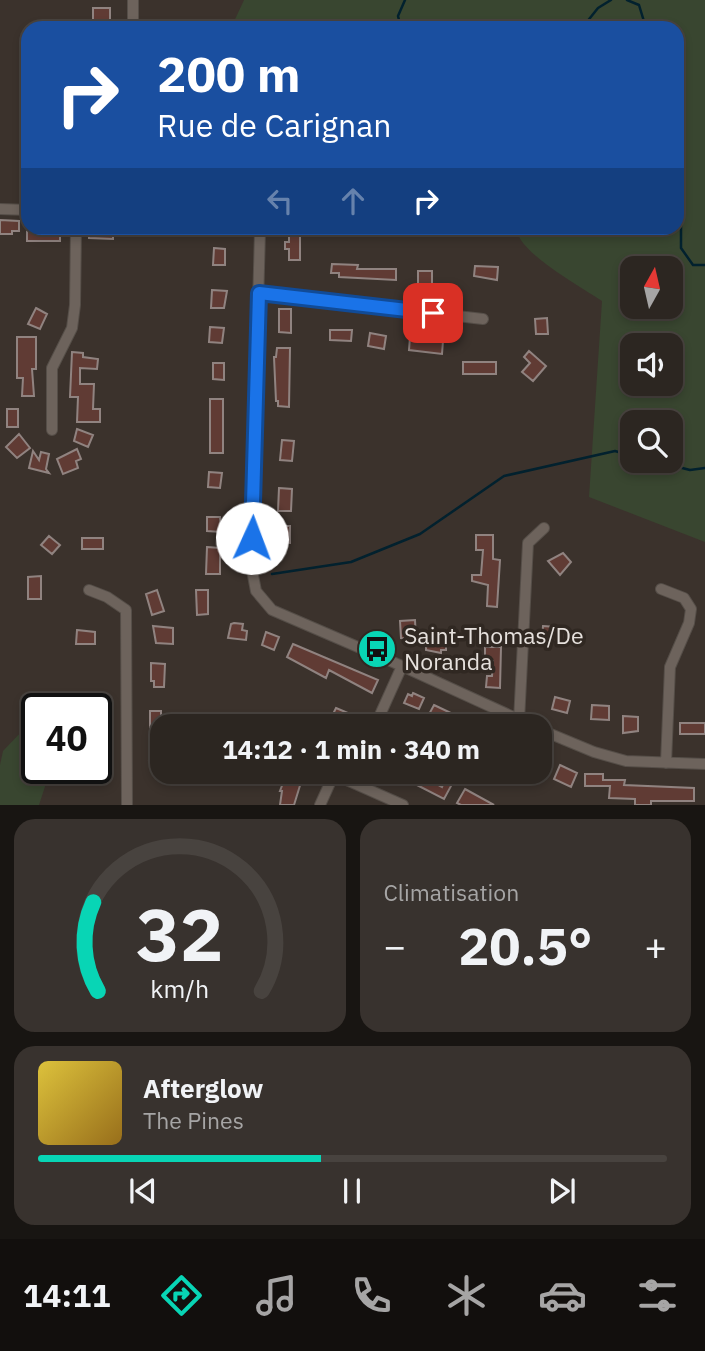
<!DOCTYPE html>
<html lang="fr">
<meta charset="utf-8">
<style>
:root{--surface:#2c2621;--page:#38322e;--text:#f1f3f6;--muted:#a6a5a5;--line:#48433f;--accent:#08d5b5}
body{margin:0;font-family:"IBM Plex Sans",sans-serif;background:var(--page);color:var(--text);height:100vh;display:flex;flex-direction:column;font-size:26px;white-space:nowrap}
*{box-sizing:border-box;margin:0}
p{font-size:23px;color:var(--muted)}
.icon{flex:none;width:38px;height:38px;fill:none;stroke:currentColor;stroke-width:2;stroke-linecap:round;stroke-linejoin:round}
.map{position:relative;height:805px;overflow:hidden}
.drawer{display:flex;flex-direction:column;gap:14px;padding:14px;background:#181512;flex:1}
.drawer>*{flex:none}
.guide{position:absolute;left:21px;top:21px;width:663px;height:214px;border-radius:21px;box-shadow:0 4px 10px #0003,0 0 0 2px var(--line);background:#1a4fa0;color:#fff;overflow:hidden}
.needle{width:46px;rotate:8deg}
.buttons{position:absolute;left:620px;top:256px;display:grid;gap:14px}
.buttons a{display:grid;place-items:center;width:63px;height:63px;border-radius:14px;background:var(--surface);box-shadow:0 4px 10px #0003,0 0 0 2px var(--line);font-size:35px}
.speed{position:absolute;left:21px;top:693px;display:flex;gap:14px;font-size:35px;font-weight:700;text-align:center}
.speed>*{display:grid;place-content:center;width:91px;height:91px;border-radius:50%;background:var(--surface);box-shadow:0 4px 10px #0003,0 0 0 2px var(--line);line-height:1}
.speed .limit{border:4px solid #111;border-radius:10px;background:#fff;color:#111}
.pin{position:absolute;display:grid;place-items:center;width:60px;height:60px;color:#fff;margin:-30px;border-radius:14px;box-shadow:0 4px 10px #0006}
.me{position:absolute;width:77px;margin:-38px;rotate:2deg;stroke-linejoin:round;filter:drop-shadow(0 0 5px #0008)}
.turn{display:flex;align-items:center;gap:24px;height:147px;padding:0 21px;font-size:32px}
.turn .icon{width:91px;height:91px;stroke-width:2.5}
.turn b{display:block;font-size:49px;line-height:60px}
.lanes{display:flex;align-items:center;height:66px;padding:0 21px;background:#0003;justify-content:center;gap:35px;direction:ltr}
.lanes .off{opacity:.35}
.big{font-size:52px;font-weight:800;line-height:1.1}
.drawer .widget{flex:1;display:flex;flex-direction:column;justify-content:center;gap:10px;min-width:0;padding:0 24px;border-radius:21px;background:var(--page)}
.drawer .dial{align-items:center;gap:0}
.dial svg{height:182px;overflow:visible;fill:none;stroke:var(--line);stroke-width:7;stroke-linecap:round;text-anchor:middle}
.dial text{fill:var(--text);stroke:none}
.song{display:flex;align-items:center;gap:21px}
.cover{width:84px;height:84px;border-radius:10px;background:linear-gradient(135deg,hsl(50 70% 55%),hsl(40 70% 35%))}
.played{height:7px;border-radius:4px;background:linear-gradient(90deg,var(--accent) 45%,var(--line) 45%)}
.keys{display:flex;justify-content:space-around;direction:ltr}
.heat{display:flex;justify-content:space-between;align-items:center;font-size:38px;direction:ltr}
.drawer .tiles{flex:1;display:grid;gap:14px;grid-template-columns:1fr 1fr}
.widget:last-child{grid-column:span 2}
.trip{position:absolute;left:150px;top:714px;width:402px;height:70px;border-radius:21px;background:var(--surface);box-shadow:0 4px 10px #0003,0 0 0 2px var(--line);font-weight:800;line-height:70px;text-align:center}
.dock{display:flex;height:112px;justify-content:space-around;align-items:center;background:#120f0d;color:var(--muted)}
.dock .icon{width:49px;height:49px}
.dock .selected{color:var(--accent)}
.dock b{font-size:32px;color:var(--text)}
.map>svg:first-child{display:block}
</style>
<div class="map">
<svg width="705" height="805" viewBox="0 0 705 805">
<rect width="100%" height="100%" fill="#3b322c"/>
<path fill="#394630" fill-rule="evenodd" d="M 244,0 L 705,0 L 705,542 L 589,497 L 602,301 C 583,288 515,251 517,228 L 677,228 L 677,28 L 231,28 ZM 632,268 L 670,268 L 670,306 L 632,306 ZM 632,345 L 670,345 L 670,383 L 632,383 ZM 632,422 L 670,422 L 670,460 L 632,460 Z
M 25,728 L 37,728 L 37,768 L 51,768 L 39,805 L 0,805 L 0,765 L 3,751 Z"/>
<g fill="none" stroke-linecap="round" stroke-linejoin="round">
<path stroke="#02212e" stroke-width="2.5" d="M 627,0 L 639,5 L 646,28
M 401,28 L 398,16 L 405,0
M 582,28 L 598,8 L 611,0
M 677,207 L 681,214 L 681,248 L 693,265 L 705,265
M 651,460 L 690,470 L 705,468
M 272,574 L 351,562 L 420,534 L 504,476 L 615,451 L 632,456"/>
</g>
<path fill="#603b34" stroke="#908380" stroke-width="2" d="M 93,8 L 110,8 L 110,26 L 93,26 Z
M 0,220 L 19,221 L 19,231 L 12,231 L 12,234 L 0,234 Z
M 89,228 L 113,228 L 113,239 L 89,238 Z
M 27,229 L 60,230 L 60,241 L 27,241 Z
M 289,236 L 300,236 L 300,260 L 289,260 L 289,249 L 285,249 L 285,242 L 289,242 Z
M 214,248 L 225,249 L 225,265 L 213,265 Z
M 332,264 L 358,265 L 357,269 L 396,269 L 396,280 L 339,277 L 339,273 L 331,273 Z
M 475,266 L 498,267 L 497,280 L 474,276 Z
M 418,271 L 432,271 L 432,286 L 418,285 Z
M 212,290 L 227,291 L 224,308 L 211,308 Z
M 36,308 L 47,314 L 40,329 L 28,324 Z
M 279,309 L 291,309 L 291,333 L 279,332 Z
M 547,318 L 548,334 L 536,334 L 535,319 Z
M 210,327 L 224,328 L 222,343 L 209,342 Z
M 330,330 L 352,330 L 351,341 L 330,340 Z
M 370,333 L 386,336 L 384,349 L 368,346 Z
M 17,337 L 36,337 L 36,369 L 32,369 L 34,396 L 22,396 L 23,378 L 17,378 Z
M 410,337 L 440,339 L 443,341 L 442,354 L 409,350 Z
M 277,348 L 290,348 L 289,407 L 278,406 L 278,401 L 276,401 L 274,357 L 276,357 Z
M 529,351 L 546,366 L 533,381 L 522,372 L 530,363 L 524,357 Z
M 72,352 L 83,353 L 83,357 L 98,359 L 97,369 L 80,368 L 80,384 L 94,384 L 93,409 L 100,409 L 100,422 L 77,422 L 78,397 L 70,397 Z
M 463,362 L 496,362 L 496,374 L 463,374 Z
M 213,363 L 224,363 L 224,380 L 213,379 Z
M 210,399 L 223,399 L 223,453 L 210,453 Z
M 7,409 L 18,409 L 18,427 L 7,427 Z
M 77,429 L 93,435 L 88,447 L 74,441 Z
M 19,434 L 30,448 L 17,458 L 6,447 Z
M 282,440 L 294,441 L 292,461 L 280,460 Z
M 77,449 L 81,459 L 76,461 L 78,468 L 63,474 L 57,459 Z
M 33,451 L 39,460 L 41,452 L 49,454 L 46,469 L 49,473 L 29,468 Z
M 209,472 L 222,473 L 220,488 L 208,487 Z
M 279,488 L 292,489 L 291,511 L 278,511 Z
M 207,517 L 220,517 L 221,532 L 207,531 Z
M 278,526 L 290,526 L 290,543 L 278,542 Z
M 476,535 L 493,535 L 493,559 L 500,560 L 497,607 L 487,606 L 488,585 L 472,581 L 472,575 L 481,575 L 483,550 L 476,550 Z
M 49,536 L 60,545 L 52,554 L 41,545 Z
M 82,538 L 103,538 L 103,549 L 82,549 Z
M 207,547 L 220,548 L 220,574 L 206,574 Z
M 563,553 L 571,562 L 560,575 L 548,561 Z
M 41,576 L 41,599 L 28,599 L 28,577 Z
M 157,590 L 164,611 L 152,615 L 146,594 Z
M 196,590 L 208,590 L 208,614 L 197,615 Z
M 415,620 L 416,640 L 401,638 L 400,621 Z
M 234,623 L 243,624 L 242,630 L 247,631 L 246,640 L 228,638 L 231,624 Z
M 153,626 L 173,628 L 173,644 L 156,643 Z
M 543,626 L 556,627 L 555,640 L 542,639 Z
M 77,630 L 95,632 L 95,644 L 76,644 Z
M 266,632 L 279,637 L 274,650 L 262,645 Z
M 427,635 L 446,636 L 446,650 L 441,650 L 441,653 L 426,650 Z
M 293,644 L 378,680 L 372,693 L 329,670 L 326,678 L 287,657 Z
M 485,647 L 501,647 L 500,688 L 486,687 L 487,676 L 492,676 L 493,661 L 485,660 Z
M 151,663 L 165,664 L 164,687 L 154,687 L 154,681 L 151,681 Z
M 413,693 L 424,698 L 419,709 L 404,703 L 408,694 L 412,696 Z
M 555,697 L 570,701 L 567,713 L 552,709 Z
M 434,705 L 455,715 L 456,714 L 484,726 L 433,726 L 435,722 L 427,718 Z
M 592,705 L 609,706 L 609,720 L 591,719 Z
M 336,708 L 348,713 L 342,726 L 332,726 L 335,720 L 331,718 Z
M 150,711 L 161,711 L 161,729 L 150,728 Z
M 623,716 L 638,717 L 638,731 L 623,733 Z
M 680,723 L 705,723 L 705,734 L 680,734 Z
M 150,743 L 160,743 L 160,760 L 149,760 Z
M 560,765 L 577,773 L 571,787 L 554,779 Z
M 419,772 L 428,774 L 426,778 L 442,787 L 444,782 L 451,786 L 444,799 L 413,783 Z
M 585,774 L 603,774 L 603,780 L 625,780 L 624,785 L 694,788 L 694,801 L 651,801 L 651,805 L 635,805 L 635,799 L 609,798 L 610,786 L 585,786 Z
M 286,775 L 302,779 L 294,805 L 280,805 L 282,791 L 280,791 Z
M 465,789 L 494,805 L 461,805 L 457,803 Z"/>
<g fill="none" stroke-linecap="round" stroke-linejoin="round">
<defs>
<path id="minor" d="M 133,28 L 133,0
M 0,209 L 28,210
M 257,228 L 260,231 L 251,565 L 256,591 L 272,610 L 402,666 L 533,726
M 259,293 L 483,319
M 52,430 L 52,368 L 72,328 L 75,305 L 76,228
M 661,589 L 684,598 L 691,609 L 689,623 L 670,667 L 666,763
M 89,590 L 107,597 L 126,610 L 127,805
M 519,721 L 528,543 L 544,528
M 375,726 L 402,666
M 541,730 L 594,752 L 626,761 L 705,764
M 333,774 L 403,805
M 320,805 L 335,772"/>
</defs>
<use href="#minor" stroke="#554e48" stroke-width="12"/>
<use href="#minor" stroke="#6d635c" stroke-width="10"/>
</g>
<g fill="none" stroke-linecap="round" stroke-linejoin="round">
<defs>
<path id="route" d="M 252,538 L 259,293 L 433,313"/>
</defs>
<use href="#route" stroke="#114b97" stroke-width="18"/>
<use href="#route" stroke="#1a73e8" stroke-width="12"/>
</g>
<defs>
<symbol id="bus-disc" viewBox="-11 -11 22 22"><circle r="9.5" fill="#08d5b5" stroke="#302822"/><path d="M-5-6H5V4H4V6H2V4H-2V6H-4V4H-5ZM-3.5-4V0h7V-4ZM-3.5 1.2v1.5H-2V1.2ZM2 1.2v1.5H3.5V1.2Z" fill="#111"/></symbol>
</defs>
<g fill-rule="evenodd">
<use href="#bus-disc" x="355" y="627" width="44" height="44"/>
</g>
<g text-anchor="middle" stroke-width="7" stroke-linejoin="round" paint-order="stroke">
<g font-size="23" fill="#e6e1dd" stroke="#302822" text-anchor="start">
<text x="404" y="644">Saint-Thomas/De<tspan x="404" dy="26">Noranda</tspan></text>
</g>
</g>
</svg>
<div class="buttons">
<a><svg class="needle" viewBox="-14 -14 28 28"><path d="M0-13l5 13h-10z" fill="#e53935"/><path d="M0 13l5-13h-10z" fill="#a6a5a5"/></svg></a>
<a><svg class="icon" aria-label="sound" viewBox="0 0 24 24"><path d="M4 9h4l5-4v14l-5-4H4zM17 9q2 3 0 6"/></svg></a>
<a><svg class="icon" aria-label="search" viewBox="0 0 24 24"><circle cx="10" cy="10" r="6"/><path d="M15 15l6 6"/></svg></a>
</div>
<div class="speed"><div class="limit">40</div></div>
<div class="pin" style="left:433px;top:313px;background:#d93025"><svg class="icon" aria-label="arrive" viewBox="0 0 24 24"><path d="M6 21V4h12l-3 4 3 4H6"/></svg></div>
<svg class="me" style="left:252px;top:538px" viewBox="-20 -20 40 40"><circle r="19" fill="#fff"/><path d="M0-13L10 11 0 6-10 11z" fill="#1a73e8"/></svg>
<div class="trip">14:12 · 1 min · 340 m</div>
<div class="guide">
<div class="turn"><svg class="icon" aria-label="right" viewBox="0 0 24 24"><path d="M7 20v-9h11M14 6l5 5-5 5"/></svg><div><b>200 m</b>Rue de Carignan</div></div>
<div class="lanes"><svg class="icon off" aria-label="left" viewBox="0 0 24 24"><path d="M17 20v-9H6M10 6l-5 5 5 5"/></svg><svg class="icon off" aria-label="ahead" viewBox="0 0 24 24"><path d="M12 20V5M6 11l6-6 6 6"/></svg><svg class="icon" aria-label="right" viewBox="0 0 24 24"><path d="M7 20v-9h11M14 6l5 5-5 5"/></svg></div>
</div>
</div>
<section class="drawer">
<div class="tiles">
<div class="widget dial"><svg viewBox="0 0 100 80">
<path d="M14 69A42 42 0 1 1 86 69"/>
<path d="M14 69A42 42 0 0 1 12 30" stroke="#08d5b5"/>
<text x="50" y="56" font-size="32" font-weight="700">32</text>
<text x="50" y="72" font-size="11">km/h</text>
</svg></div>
<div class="widget"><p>Climatisation</p>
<div class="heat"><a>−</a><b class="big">20.5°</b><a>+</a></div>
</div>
<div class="widget">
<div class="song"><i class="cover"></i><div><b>Afterglow</b><p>The Pines</p></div></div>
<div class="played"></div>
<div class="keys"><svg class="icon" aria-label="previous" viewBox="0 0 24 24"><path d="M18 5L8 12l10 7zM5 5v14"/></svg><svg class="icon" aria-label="pause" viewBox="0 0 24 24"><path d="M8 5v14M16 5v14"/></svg><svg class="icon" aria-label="next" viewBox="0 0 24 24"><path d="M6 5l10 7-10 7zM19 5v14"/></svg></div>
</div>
</div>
</section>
<nav class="dock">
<b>14:11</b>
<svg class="icon selected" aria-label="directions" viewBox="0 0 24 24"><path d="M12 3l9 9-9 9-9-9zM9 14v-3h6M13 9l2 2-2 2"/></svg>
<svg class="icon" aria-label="music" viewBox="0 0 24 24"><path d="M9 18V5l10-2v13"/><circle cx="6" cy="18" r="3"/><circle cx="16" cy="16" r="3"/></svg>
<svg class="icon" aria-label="phone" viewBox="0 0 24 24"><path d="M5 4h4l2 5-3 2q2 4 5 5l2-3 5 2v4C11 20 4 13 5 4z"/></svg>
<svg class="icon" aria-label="climate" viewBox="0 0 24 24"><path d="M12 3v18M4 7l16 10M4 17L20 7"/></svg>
<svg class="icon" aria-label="car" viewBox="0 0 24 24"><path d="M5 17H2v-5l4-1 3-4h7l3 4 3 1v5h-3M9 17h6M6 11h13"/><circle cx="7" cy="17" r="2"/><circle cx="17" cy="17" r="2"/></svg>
<svg class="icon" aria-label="filters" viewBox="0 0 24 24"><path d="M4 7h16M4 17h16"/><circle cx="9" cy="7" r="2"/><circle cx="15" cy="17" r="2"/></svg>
</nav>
